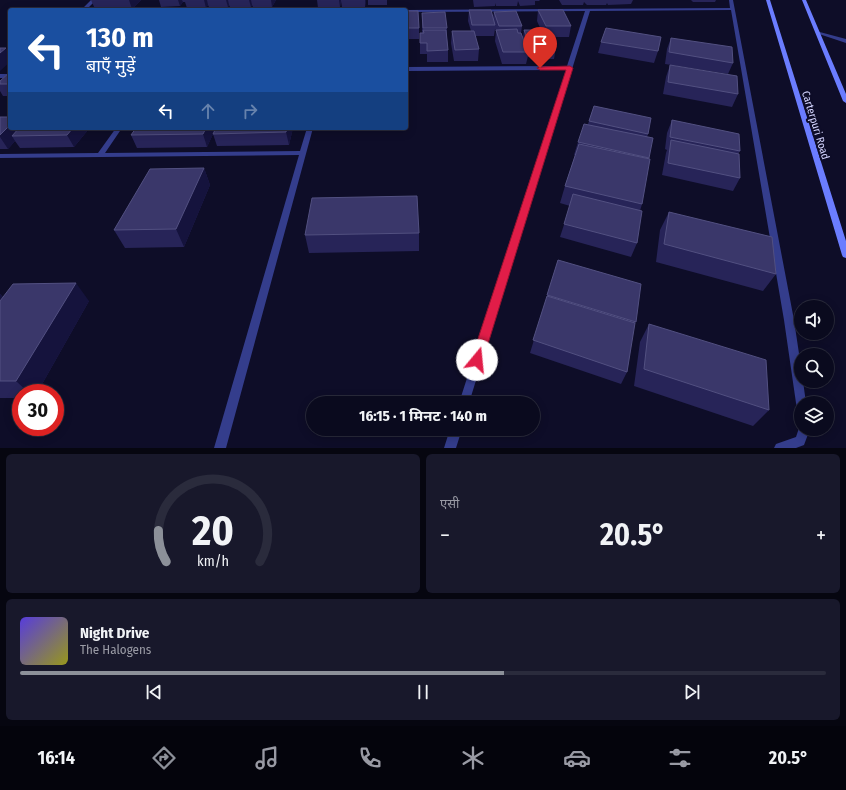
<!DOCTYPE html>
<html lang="hi">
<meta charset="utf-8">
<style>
:root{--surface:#0a0a1e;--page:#18182b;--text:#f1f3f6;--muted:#999aa4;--line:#2a2b3c;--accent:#8c9099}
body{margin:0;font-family:"Fira Sans Condensed","Noto Sans Devanagari",sans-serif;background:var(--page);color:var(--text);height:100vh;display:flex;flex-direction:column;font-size:15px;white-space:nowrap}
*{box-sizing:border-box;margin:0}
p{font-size:13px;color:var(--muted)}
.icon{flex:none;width:22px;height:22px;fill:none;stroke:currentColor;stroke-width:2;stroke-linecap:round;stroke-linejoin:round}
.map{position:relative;height:448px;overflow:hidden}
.drawer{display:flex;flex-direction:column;gap:6px;padding:6px;background:#060610;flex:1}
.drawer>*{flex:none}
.top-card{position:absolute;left:8px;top:8px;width:400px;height:122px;border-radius:4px;box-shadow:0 2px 10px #0003,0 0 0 1px var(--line);background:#1a4fa0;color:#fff;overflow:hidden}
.controls{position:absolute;left:794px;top:300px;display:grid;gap:8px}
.controls a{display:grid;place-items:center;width:40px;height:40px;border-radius:50%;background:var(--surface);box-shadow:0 2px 10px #0003,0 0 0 1px var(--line);font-size:20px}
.speed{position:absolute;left:12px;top:384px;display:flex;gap:8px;font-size:20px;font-weight:700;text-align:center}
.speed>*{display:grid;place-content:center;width:52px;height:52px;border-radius:50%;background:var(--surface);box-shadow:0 2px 10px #0003,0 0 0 1px var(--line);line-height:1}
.speed .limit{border:6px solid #d22;background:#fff;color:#111}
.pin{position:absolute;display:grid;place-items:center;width:34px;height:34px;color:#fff;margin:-41px -17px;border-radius:50% 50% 50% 0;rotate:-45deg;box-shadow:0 0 4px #0007}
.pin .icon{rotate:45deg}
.me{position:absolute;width:44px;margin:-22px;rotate:17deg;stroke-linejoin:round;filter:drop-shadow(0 0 3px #0008)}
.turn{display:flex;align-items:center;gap:14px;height:84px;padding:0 12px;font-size:18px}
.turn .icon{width:52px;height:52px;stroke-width:2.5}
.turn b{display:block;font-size:28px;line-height:34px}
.lanes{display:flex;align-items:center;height:38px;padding:0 12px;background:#0003;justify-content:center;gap:20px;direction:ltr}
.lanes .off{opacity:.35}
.big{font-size:30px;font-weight:700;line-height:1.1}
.drawer .card{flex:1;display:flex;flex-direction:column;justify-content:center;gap:6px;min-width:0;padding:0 14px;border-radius:6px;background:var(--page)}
.drawer .dial{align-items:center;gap:0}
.dial svg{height:104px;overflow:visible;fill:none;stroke:var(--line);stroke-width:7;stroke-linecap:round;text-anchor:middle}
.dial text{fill:var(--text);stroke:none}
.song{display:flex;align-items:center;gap:12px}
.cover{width:48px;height:48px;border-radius:6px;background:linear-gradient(135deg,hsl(250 70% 55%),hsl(60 70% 35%))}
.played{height:4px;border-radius:2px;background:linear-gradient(90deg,var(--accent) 60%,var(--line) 60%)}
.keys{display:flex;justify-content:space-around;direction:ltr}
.heat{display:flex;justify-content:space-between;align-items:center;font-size:22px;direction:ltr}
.drawer .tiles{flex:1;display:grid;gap:6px;grid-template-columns:1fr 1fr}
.card:last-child{grid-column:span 2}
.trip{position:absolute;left:306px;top:396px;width:234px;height:40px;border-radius:20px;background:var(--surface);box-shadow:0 2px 10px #0003,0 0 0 1px var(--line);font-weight:700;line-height:40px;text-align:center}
.menu{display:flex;height:64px;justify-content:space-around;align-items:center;background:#04040c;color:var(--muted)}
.menu .icon{width:28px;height:28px}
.menu .active{color:var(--accent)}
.menu b{font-size:18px;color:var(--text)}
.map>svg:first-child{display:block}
</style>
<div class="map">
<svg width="846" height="448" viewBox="0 0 846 448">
<rect width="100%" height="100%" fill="#0e0d28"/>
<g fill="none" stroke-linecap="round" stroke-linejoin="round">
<path fill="#343d8c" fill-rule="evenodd" d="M 816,31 L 846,39 L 846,43 L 816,33 Z"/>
<path fill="#343d8c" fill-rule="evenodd" d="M 91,0 L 96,0 L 86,10 L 81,10 Z
M 729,0 L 733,0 L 794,320 L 801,367 L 801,381 L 803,381 L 806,403 L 801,403 L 801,408 L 797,407 L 796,403 L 784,320 L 731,10 L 590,11 L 469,403 L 459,403 L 566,70 L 406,71 L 406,67 L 567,66 L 585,11 L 406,12 L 406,10 L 404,10 L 730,8 Z
M 0,74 L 10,74 L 10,78 L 0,78 Z
M 116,128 L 122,128 L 105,153 L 300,151 L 307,128 L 313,128 L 226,448 L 214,448 L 299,155 L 0,158 L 0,154 L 98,153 Z
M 800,425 L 801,425 L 801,429 L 810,429 L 804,445 L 796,448 L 774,448 L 776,444 L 796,437 Z
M 450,429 L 462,429 L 456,448 L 444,448 Z"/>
<path fill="#6b7dff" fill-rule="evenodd" d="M 766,0 L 770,0 L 846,241 L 846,258 L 843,257 L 842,255 Z
M 802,0 L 806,0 L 846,94 L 846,103 L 843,101 Z"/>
</g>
<path fill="#272458" d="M 91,0 L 141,0 L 132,9 L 95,9 Z
M 159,0 L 276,0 L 272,7 L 253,7 L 252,5 L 251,7 L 230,7 L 229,5 L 228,7 L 209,7 L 208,5 L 206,8 L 187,8 L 185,2 L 183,2 L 180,6 L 161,7 Z
M 317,0 L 366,0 L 365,7 L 342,7 L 341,1 L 340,7 L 318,8 Z
M 368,0 L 387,0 L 387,5 L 368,5 Z
M 473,0 L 540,0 L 539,1 L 535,1 L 535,5 L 520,6 L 518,1 L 517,6 L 496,6 L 495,3 L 495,6 L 474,7 Z
M 559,0 L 633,0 L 631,4 L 608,5 L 607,3 L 606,5 L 587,5 L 584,2 L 583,5 L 562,5 Z
M 691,0 L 716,0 L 715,2 L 693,2 Z
M 469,10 L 493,18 L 494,12 L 522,26 L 521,33 L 523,38 L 524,30 L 541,30 L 537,21 L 538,10 L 571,26 L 569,37 L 552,37 L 556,47 L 554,59 L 534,59 L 533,57 L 528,57 L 528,56 L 526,64 L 502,64 L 495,41 L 496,31 L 495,29 L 494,36 L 475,36 L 479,49 L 478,61 L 454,61 L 451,43 L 452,31 L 471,31 L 468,21 Z
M 406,11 L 419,28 L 419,39 L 406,39 Z
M 422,13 L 447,28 L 447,38 L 448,50 L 448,62 L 427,62 L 427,54 L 420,54 L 420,33 L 422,33 Z
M 671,38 L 733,63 L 728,74 L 665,64 L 667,49 Z
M 601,42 L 658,51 L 654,63 L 598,53 Z
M 670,65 L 738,94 L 732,107 L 663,94 L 666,77 Z
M 10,72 L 10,96 L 3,96 L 0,91 L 0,81 Z
M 594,106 L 648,134 L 647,137 L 649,158 L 642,204 L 640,211 L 637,243 L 631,257 L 560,237 L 570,206 L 560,203 L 565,186 L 575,155 L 574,155 L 578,142 L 588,124 Z
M 0,117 L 10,128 L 87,128 L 88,130 L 74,147 L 20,148 L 15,141 L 8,149 L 0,149 Z
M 672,120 L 740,151 L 738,154 L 740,178 L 733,191 L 662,175 L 666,153 L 667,150 L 665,149 L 667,133 Z
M 136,128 L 293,128 L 289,145 L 217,146 L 213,134 L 207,147 L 137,148 L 131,135 Z
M 204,168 L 210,185 L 184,247 L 125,248 L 114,230 Z
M 669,212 L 776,274 L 763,291 L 656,262 L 660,230 Z
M 419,233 L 419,251 L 309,253 L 305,235 Z
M 558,260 L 636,322 L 634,324 L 627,372 L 621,384 L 530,353 Z
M 0,294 L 3,297 L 89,301 L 37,393 L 21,393 L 21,398 L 0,398 Z
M 649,324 L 769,410 L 753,426 L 634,386 L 640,342 Z"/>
<path fill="#15133d" d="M 129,0 L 141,0 L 132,9 Z
M 178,0 L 182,0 L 183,2 L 180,6 Z
M 204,0 L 207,0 L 208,5 L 206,8 Z
M 226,0 L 228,0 L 229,5 L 228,7 Z
M 249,0 L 251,0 L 252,5 L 251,7 Z
M 271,0 L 276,0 L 272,7 Z
M 339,0 L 341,0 L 340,7 Z
M 365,0 L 366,0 L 365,7 Z
M 6,48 L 10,54 L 10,62 L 0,71 L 0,53 Z
M 10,125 L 10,128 L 25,128 L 12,136 L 15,141 L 8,149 L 0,137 L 0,135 Z
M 73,128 L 87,128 L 88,130 L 74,147 L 67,135 Z
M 206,128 L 216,128 L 207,147 L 203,134 Z
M 287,128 L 293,128 L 289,145 L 286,132 Z
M 204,168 L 210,185 L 184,247 L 176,229 Z
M 76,283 L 89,301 L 37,393 L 29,393 L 16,381 Z
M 0,294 L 11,307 L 0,323 Z"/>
<path fill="#3a376a" stroke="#525081" d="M 174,8 L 173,10 L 129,10 L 131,9 Z
M 316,9 L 316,10 L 271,10 Z
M 469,10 L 491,10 L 495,25 L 472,25 Z
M 538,10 L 563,10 L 571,26 L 546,26 Z
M 406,11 L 418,11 L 419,28 L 406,28 Z
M 516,11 L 522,26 L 499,26 L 494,12 Z
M 445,12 L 447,28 L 423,28 L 422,13 Z
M 606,28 L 661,37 L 658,51 L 601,42 Z
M 517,29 L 518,33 L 521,33 L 528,52 L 503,52 L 496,30 Z
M 423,30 L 446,30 L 448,50 L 427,51 L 427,43 L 420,43 L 420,33 L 424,33 Z
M 524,30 L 548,30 L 556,47 L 536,48 L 535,45 L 530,46 Z
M 452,31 L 474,31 L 479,49 L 455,50 Z
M 671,38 L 732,47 L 733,63 L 669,52 Z
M 0,48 L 6,48 L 0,53 Z
M 670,65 L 737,76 L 738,94 L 668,82 Z
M 10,72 L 10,84 L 0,84 L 0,81 Z
M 594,106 L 651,118 L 648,134 L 589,121 Z
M 0,117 L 10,117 L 10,125 L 0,135 Z
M 672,120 L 739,134 L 740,151 L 670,137 Z
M 584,124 L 653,138 L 649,158 L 578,142 Z
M 19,128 L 73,128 L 67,135 L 12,136 Z
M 136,128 L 206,128 L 203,134 L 131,135 Z
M 216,128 L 287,128 L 286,132 L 213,134 Z
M 671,140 L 739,154 L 740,178 L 668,163 Z
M 579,144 L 650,159 L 642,204 L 565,186 Z
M 204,168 L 176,229 L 114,230 L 150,169 Z
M 573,194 L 642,211 L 637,243 L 564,224 Z
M 417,196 L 419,233 L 305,235 L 312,198 Z
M 669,212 L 772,237 L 776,274 L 664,244 Z
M 558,260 L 641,284 L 636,322 L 547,295 Z
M 76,283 L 16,381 L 0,381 L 0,301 L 13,284 Z
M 547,296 L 635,323 L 627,372 L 533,340 Z
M 649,324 L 766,360 L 769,410 L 644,369 Z"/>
<path fill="#e11d48" stroke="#92132f" d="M 570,66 L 573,68 L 483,360 L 481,364 L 477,365 L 473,364 L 471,360 L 566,70 L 540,70 L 537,68 L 540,67 Z"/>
<g text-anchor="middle" stroke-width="4" stroke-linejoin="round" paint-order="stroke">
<g font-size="11" fill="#d4d5ff" stroke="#0e0d28">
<text transform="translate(816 125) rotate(73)" y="4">Carterpuri Road</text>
</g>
</g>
</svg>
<div class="controls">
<a><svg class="icon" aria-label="sound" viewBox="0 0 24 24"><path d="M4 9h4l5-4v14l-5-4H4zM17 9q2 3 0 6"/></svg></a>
<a><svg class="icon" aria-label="search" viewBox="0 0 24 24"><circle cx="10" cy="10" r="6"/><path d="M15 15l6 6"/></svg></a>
<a><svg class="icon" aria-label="layers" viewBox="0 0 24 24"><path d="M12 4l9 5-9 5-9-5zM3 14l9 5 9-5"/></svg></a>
</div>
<div class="speed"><div class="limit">30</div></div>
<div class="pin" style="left:540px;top:68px;background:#d93025"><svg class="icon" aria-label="arrive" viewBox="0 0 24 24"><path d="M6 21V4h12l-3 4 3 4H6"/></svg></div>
<svg class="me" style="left:477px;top:360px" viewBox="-20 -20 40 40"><circle r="19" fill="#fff"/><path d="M0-13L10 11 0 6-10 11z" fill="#e11d48"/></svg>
<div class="trip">16:15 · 1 मिनट · 140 m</div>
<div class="top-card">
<div class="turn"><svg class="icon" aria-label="left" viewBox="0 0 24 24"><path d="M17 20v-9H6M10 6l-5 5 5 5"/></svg><div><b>130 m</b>बाएँ मुड़ें</div></div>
<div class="lanes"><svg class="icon" aria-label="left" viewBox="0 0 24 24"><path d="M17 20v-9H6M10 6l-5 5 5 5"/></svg><svg class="icon off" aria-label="ahead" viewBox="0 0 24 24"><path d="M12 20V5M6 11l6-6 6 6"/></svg><svg class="icon off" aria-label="right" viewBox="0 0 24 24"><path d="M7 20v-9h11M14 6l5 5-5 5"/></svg></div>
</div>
</div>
<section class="drawer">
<div class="tiles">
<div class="card dial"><svg viewBox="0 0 100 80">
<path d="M14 69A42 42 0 1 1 86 69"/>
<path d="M14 69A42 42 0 0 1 8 45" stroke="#8c9099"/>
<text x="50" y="56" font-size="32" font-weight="700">20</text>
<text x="50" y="72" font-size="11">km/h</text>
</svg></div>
<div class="card"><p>एसी</p>
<div class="heat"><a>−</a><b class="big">20.5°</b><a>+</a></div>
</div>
<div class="card">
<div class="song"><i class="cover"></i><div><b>Night Drive</b><p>The Halogens</p></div></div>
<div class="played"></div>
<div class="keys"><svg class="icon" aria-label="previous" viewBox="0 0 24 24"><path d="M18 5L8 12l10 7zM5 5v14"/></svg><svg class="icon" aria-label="pause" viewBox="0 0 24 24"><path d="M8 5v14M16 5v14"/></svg><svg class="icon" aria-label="next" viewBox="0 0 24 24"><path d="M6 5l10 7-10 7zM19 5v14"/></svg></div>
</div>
</div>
</section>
<nav class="menu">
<b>16:14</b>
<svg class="icon active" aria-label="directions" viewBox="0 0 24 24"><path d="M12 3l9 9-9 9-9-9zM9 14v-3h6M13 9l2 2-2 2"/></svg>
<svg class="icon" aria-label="music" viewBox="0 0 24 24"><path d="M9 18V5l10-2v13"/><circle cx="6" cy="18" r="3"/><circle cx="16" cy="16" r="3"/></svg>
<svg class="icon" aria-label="phone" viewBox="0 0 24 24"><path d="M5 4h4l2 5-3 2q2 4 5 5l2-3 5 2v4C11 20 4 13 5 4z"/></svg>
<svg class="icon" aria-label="climate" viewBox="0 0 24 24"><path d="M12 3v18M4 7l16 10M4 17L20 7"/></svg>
<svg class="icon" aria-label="car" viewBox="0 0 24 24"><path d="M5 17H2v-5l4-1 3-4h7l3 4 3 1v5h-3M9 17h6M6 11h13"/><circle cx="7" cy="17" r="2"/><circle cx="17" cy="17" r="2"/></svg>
<svg class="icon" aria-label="filters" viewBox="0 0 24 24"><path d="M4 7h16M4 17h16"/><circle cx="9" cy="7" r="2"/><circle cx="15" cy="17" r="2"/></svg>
<b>20.5°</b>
</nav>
